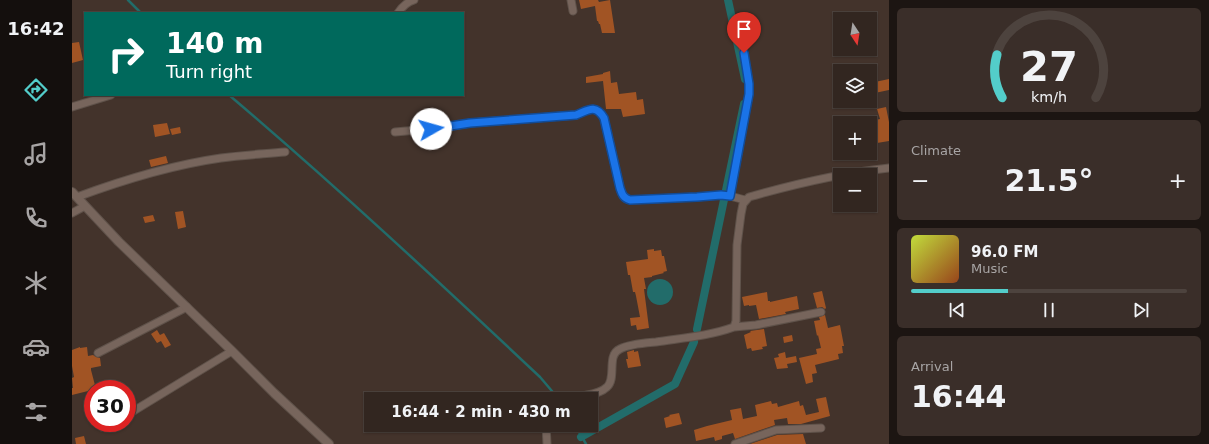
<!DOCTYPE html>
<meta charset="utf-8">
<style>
:root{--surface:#322620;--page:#3a2e29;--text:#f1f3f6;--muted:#a8a5a5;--line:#4d433e;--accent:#53cdca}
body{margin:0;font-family:"DejaVu Sans",sans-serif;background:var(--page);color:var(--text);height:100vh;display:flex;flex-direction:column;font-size:15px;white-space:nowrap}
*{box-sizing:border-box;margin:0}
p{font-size:13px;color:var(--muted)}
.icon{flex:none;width:22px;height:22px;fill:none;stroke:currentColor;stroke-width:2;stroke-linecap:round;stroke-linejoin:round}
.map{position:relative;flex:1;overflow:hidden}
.side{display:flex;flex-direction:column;gap:8px;padding:8px;background:#1c1512;width:320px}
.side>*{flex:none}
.hud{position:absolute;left:12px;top:12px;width:380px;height:84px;border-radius:0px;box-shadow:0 1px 3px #0004,0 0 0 1px var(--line);background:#00695c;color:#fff;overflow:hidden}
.needle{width:26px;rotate:168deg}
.buttons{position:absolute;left:761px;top:12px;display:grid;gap:8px}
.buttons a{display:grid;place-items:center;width:44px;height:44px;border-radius:0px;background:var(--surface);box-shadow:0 1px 3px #0004,0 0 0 1px var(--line);font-size:20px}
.speed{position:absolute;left:12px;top:380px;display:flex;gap:8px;font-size:20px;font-weight:700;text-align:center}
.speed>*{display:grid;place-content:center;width:52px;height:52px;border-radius:50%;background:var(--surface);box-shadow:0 1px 3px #0004,0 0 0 1px var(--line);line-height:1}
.speed .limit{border:6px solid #d22;background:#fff;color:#111}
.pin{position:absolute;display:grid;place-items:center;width:34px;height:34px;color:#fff;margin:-41px -17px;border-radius:50% 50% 50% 0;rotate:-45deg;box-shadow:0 0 4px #0007}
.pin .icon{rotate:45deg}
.me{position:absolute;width:44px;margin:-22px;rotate:83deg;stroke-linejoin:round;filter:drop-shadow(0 0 3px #0008)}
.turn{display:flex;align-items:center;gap:14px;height:84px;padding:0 16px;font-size:18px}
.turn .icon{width:52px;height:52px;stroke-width:2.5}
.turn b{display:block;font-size:28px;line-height:34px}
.big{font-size:30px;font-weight:700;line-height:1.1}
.side .widget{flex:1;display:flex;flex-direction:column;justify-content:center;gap:6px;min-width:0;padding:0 14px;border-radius:6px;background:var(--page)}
.side .dial{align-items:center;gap:0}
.dial svg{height:104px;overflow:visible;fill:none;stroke:var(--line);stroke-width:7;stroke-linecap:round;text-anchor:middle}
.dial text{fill:var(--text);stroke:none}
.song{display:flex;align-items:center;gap:12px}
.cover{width:48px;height:48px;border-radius:6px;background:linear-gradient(135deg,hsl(70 70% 55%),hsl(20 70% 35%))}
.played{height:4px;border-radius:2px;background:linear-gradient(90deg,var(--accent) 35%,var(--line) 35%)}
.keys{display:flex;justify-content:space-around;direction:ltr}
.heat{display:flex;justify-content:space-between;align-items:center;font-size:22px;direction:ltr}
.trip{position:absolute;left:292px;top:392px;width:234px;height:40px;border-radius:0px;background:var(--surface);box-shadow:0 1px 3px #0004,0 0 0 1px var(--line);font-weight:700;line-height:40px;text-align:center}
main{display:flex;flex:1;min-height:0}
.dock{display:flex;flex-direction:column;width:72px;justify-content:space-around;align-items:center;background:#140f0d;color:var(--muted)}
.dock .icon{width:28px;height:28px}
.dock .selected{color:var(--accent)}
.dock b{font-size:18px;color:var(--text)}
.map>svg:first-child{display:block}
</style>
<main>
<nav class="dock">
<b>16:42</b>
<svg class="icon selected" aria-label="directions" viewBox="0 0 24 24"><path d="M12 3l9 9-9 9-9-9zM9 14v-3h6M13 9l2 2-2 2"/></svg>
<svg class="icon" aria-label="music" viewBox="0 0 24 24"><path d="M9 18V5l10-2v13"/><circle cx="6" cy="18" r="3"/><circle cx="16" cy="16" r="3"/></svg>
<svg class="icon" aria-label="phone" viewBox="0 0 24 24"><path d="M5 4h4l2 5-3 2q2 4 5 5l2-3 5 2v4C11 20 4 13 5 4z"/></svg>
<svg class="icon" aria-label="climate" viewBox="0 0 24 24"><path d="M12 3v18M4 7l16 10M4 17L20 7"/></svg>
<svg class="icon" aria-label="car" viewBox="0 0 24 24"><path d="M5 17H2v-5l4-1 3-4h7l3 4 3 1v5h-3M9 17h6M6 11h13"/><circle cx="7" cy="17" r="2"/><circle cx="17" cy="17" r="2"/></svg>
<svg class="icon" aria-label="filters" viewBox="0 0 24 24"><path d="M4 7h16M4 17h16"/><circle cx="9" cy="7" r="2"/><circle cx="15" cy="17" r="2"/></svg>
</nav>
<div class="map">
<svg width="817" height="444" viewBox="0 0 817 444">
<rect width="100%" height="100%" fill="#43332b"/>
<path fill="#226c6a" d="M575 292a13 13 0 1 1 26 0a13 13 0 1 1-26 0Z"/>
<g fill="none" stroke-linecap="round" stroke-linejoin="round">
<path stroke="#226c6a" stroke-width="2.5" d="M 56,0 L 69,13
M 157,95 C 264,186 366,281 468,377 L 485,397
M 503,425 L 514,444"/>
<path stroke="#226c6a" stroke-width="8" d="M 656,0 L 673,79
M 625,329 L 672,104
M 509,437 L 603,384 L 622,342"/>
</g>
<path fill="#a15424" d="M 507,0 L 526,0 L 527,2 L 538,0 L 543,33 L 530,33 L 528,24 L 527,24 L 526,21 L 525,21 L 523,6 L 509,9 Z
M 7,42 L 11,60 L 0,63 L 0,43 Z
M 538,71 L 539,83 L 545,82 L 547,94 L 564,92 L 565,100 L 571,99 L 573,114 L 551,117 L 549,109 L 534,109 L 531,81 L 514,83 L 514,77 L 531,74 L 531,73 Z
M 817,79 L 817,90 L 798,94 L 798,83 Z
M 814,107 L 817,122 L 817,141 L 805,143 L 802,128 L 798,129 L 798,121 L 808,119 L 805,109 Z
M 794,115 L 796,123 L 788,123 L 786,116 Z
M 95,123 L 98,134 L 83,137 L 81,125 Z
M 108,127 L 109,133 L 100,135 L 98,129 Z
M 94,156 L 96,163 L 79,167 L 77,160 Z
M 111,211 L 114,227 L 106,229 L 103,212 Z
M 81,215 L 83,221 L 73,223 L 71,217 Z
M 582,249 L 582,251 L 589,250 L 590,256 L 592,256 L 595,271 L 591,272 L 592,273 L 580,276 L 580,277 L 572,278 L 574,289 L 572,289 L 577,328 L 565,330 L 564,325 L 559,326 L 558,318 L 568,317 L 564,296 L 563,292 L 561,292 L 558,275 L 556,275 L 554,262 L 576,259 L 575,250 Z
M 750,291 L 754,308 L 753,309 L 750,307 L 745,308 L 741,293 Z
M 695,292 L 696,301 L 698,301 L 698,302 L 725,296 L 727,309 L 713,312 L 714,314 L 687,319 L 684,305 L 677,306 L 677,305 L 672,306 L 670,297 Z
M 753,315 L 756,328 L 768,325 L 772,346 L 770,346 L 771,353 L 766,354 L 767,359 L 743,365 L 745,373 L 740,374 L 741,382 L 734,384 L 727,358 L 745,354 L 744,349 L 749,348 L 746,335 L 745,336 L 742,321 L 748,320 L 747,317 Z
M 692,329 L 695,346 L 690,347 L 691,349 L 680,351 L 679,348 L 675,349 L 672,335 L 679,332 L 678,331 Z
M 85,330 L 88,335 L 92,333 L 99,345 L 93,348 L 89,341 L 85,343 L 79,334 Z
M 720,335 L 721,341 L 712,343 L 711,337 Z
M 8,347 L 8,348 L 15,347 L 16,356 L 21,355 L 24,357 L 28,358 L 29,366 L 19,368 L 19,370 L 24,389 L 0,395 L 0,388 L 1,388 L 0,378 L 2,377 L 0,366 L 0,350 Z
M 562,350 L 562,352 L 566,351 L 569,366 L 556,368 L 554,359 L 556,359 L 555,352 Z
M 713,352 L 714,358 L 724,356 L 725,362 L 715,364 L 716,368 L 705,369 L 702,358 L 707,357 L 706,354 Z
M 754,397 L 758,416 L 729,424 L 716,424 L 715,418 L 702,420 L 703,425 L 663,439 L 661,433 L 650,436 L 650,439 L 643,441 L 642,437 L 624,441 L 622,430 L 635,426 L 660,420 L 658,410 L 669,408 L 671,419 L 685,416 L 683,405 L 699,401 L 700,404 L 705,403 L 706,407 L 727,401 L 728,406 L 731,405 L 734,415 L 747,412 L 744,399 Z
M 607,413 L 610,424 L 594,428 L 592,418 L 598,416 L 597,415 Z
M 731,434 L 734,444 L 678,444 L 705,435 Z
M 12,436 L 14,444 L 4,444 L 3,438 Z"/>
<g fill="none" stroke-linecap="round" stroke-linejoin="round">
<defs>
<path id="minor" d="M 499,0 L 501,11
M 326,13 C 330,7 335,2 342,0
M 0,107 L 39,95
M 323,132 L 368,128 L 398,123 L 504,115 C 515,111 523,103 532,118 L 548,188 C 550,195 551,198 559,200 L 625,197 L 649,195 L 658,196 L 673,200
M 658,196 L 677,94 L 677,84 L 670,43
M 5,197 C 51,180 100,165 149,158 C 170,155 192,154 213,152
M 0,213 L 13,206
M 662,327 L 684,325 L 749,312
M 26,353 L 115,307
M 500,399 C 511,394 526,396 535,387 C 545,378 534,355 548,349 C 557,344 573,343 584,342 C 610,338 637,336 662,327 L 664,321 L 665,245 L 669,214 L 671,204 L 677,197 C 723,184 769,173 817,168
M 55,415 L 160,351
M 474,425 L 475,444
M 30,427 L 39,423
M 663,444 L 704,430 L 749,428"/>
<path id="tertiary" d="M 0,192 L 47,242 L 160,351 L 202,393 L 257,444"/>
</defs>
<use href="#minor" stroke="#5f524a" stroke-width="9"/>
<use href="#tertiary" stroke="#5f524a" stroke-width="10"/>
<use href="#minor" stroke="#77655c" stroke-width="7"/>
<use href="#tertiary" stroke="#77655c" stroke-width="8"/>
</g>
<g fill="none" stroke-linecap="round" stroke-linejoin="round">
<defs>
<path id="route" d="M 359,129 L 398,123 L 504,115 C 515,111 523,103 532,118 L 548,188 C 550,194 551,198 558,200 L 625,197 L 649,195 L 658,196 L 677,94 L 677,84 L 672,53"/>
</defs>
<use href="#route" stroke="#114b97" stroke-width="10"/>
<use href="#route" stroke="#1a73e8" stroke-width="7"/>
</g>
</svg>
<div class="buttons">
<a><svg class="needle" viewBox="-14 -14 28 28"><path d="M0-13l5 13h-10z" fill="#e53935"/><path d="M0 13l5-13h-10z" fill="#a8a5a5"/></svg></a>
<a><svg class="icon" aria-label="layers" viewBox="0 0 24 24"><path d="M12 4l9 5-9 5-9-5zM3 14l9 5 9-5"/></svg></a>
<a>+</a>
<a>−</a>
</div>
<div class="speed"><div class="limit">30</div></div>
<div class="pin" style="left:672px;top:53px;background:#d93025"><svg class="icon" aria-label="arrive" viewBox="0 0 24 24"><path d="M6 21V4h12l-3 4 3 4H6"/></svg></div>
<svg class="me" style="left:359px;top:129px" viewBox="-20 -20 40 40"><circle r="19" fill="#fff"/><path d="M0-13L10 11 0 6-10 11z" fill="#1a73e8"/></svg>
<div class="trip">16:44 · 2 min · 430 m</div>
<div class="hud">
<div class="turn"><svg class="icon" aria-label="right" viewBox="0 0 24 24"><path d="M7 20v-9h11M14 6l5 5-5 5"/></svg><div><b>140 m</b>Turn right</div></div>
</div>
</div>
<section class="side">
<div class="widget dial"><svg viewBox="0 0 100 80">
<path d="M14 69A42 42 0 1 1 86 69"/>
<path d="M14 69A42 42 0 0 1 10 36" stroke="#53cdca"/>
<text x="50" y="56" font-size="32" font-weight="700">27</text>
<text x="50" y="72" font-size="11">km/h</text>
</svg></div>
<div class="widget"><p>Climate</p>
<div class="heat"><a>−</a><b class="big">21.5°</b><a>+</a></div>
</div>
<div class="widget">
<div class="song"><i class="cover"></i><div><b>96.0 FM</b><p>Music</p></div></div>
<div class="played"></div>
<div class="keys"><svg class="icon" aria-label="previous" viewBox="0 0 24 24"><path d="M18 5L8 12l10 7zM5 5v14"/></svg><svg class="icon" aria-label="pause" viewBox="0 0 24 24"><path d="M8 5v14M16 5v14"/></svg><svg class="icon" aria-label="next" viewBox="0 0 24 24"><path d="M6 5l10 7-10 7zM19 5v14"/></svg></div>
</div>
<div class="widget"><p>Arrival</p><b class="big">16:44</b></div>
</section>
</main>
